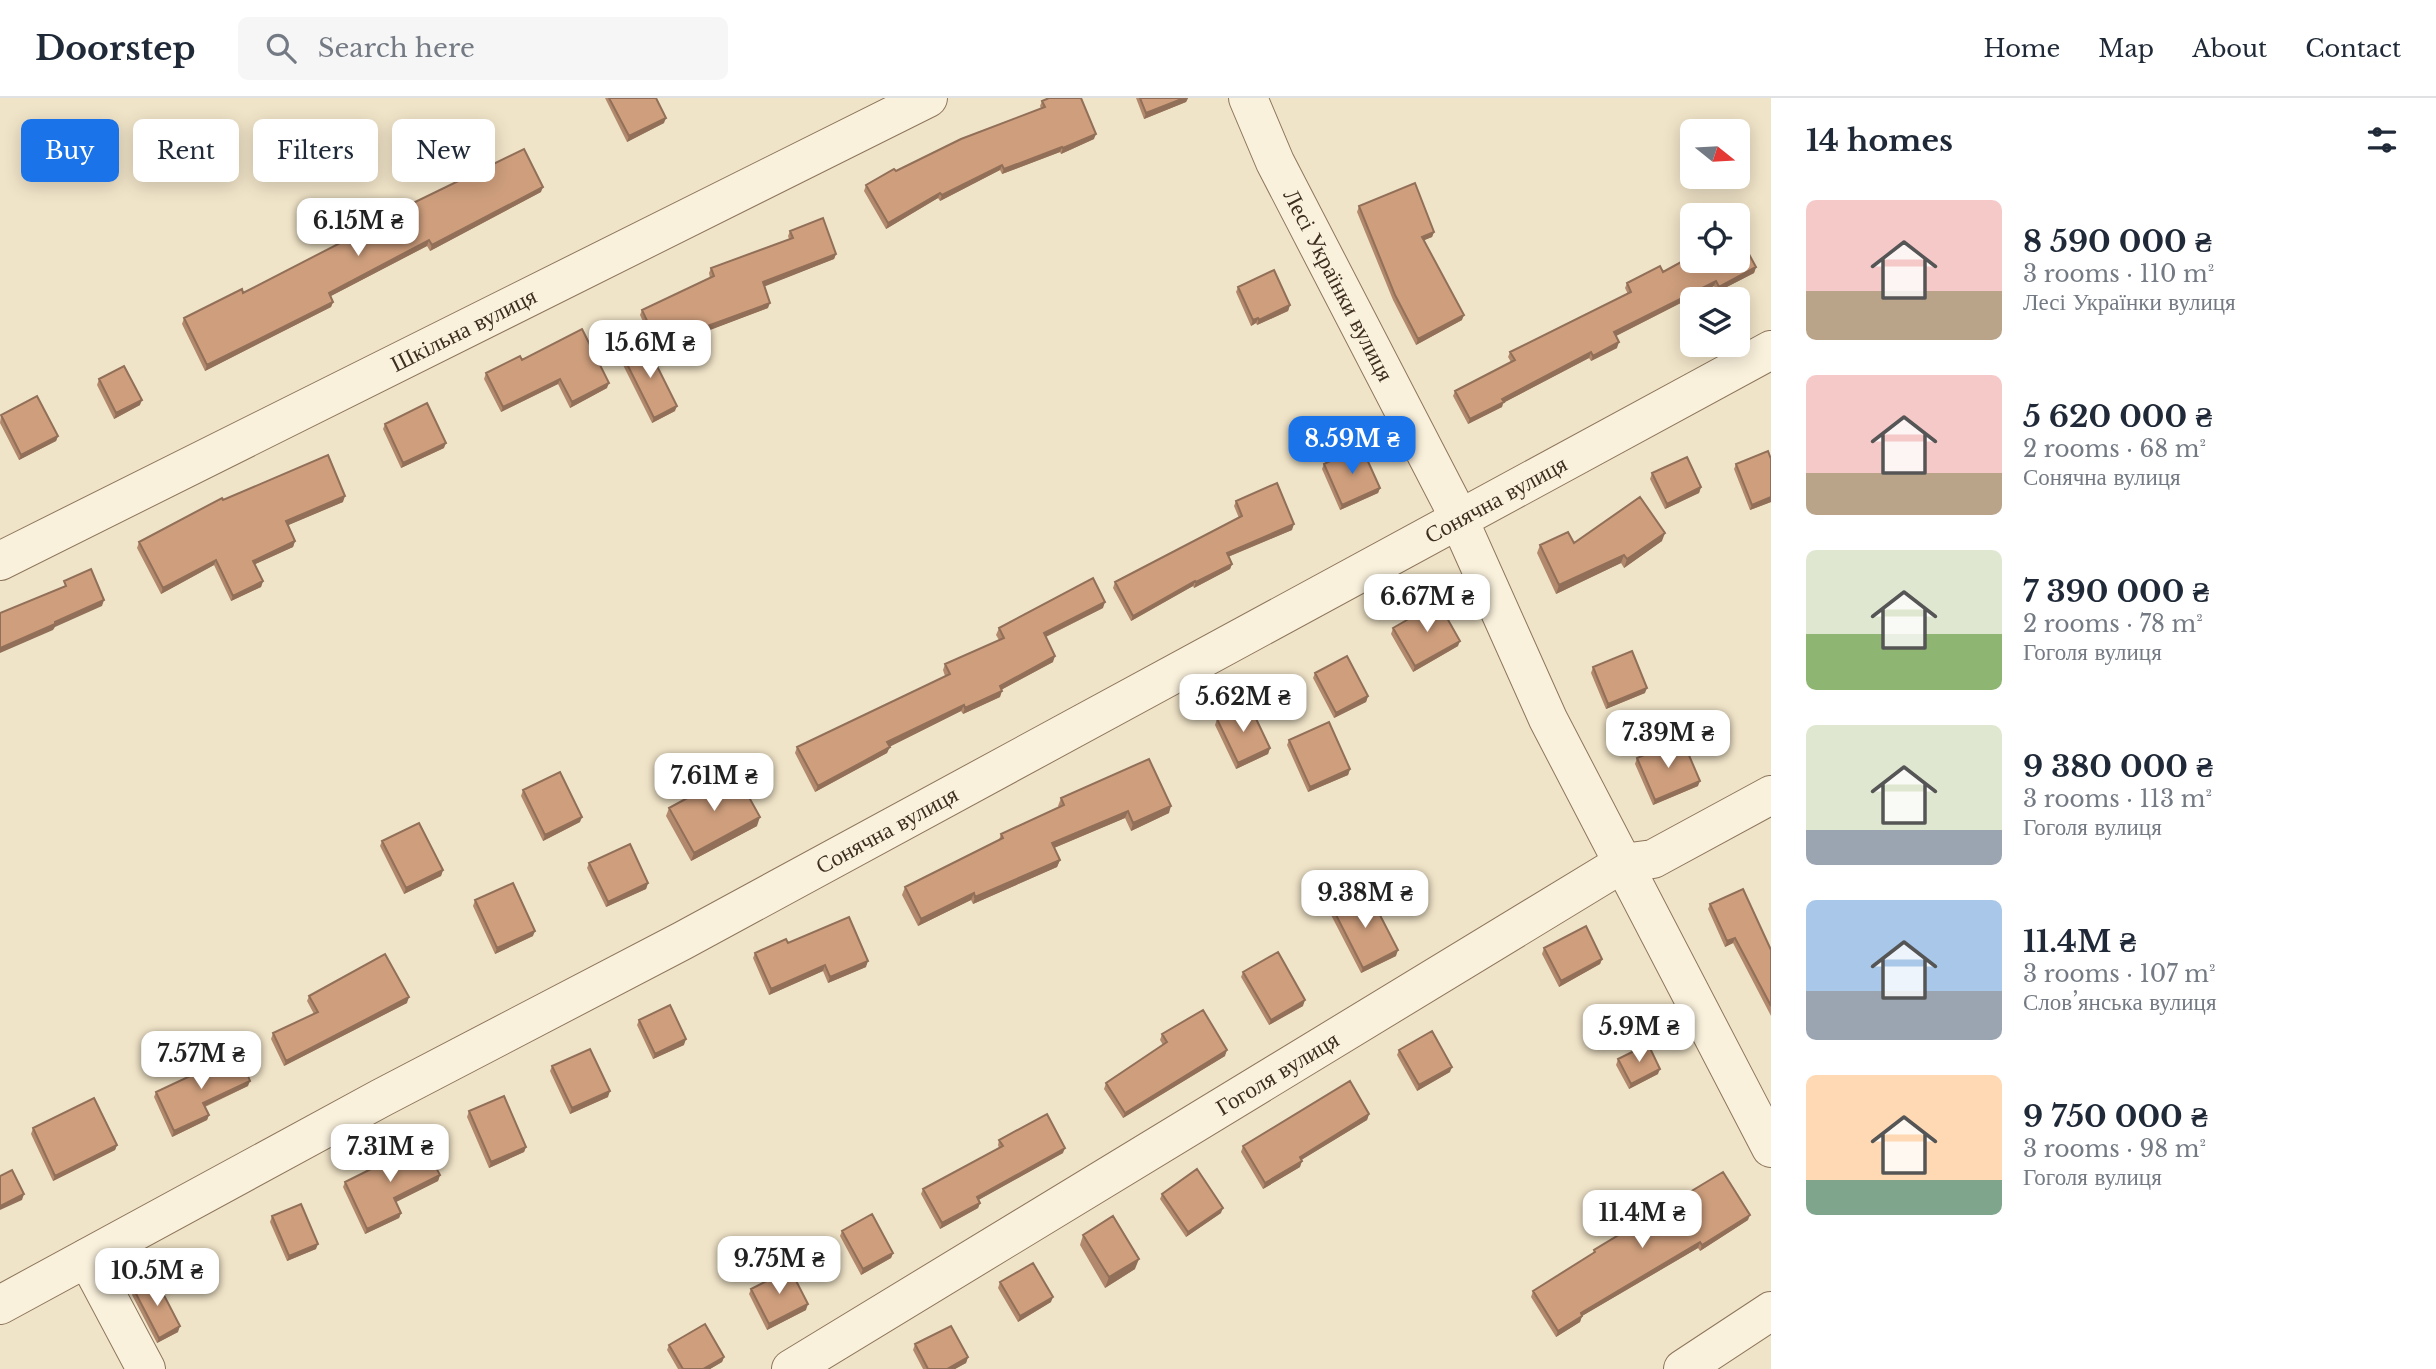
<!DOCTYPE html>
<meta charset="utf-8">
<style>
body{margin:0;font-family:"Libre Baskerville",serif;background:#f6f6f7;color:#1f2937;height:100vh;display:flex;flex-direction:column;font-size:26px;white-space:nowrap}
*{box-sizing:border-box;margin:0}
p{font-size:23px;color:#747a83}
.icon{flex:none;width:38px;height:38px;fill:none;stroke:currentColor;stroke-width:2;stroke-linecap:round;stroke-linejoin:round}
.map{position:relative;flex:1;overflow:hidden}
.drawer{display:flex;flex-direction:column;background:#fff;width:665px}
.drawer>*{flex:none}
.guide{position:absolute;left:21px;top:21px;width:665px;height:63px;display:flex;gap:14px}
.needle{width:46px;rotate:108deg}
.fabs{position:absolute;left:1680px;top:21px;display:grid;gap:14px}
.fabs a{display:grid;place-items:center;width:70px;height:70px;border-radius:10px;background:#fff;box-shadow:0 4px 18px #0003;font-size:35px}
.price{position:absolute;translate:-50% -60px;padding:0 16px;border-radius:14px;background:#fff;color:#222;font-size:23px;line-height:46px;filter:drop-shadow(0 2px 4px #0008)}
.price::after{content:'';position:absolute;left:50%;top:42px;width:21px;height:16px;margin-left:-10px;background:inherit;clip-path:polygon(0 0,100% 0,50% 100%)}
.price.current{background:#1a73e8;color:#fff}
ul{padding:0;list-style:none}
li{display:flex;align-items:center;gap:21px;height:175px;padding:0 35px}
li span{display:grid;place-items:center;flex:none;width:196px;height:140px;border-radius:10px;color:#555}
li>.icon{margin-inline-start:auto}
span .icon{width:84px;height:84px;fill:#fffc;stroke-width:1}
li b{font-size:30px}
h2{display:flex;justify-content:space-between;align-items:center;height:84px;padding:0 35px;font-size:30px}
.chip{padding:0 24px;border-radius:10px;background:#fff;box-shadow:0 4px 18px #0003;font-size:24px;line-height:63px}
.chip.current{background:#1a73e8;color:#fff}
header{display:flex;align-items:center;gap:42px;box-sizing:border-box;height:98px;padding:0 35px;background:#fff;border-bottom:2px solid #e0e1e3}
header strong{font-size:33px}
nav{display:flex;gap:38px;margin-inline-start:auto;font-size:24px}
.search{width:490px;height:63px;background:#f6f6f7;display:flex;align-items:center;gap:18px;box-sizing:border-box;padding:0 24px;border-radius:10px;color:#747a83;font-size:26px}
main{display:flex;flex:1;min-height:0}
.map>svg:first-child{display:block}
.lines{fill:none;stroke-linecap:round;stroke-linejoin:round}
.minor-casing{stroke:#8d765c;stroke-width:40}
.minor{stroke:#faf1dc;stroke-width:38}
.wall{fill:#b2896c}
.shaded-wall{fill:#916f58}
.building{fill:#cf9f7d;stroke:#916f58;stroke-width:2}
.labels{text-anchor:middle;stroke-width:7;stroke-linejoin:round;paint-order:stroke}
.street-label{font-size:23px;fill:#3d2e20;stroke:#f7eed8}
</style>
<header>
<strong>Doorstep</strong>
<div class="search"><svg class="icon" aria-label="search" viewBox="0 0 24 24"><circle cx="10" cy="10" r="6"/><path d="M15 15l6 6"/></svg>Search here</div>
<nav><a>Home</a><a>Map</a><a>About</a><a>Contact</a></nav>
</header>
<main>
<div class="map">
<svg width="1771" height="1271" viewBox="0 0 1771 1271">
<rect width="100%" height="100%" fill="#f0e4c8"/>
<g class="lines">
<!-- minor casing -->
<g class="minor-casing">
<g id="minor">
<path id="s1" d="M1248,0L1275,64L1451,404L1548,621L1771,1050"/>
<path id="s2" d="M0,463L928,0"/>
<path d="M87,1160L146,1271"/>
<path id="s3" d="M0,1207L381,1000L682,843L1771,252"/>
<path id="s4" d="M791,1271L1623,765L1653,761L1771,697"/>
<path d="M1683,1271L1771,1213"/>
</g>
</g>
<!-- minor -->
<use href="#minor" class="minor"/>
</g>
<!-- wall -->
<path class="wall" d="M605,0H656L664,25L627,44Z
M1136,0H1188L1186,4L1144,21Z
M1042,3L1094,41L1061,56L1060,54L1002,76L1000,72L940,103L938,100L886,131L864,93L866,87L1041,10L1040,8Z
M541,94L430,153L427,148L331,198L333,204L331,209L205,273L182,226L184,220L243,195L410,110L411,106Z
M1359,108L1434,134L1432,139L1424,142L1462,222L1416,247L1393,202L1357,114Z
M790,133L836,156L834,161L764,188L768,210L701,235L700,242L660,260L640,217L642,212L710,180L709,175L711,170L789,141L788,138Z
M1756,169L1754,175L1717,194L1714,188L1616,238L1617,250L1591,263L1589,260L1503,305L1502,309L1468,326L1453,298L1455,293L1511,264L1508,259L1510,254L1628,196L1625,190L1627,185L1663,174Z
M1238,189L1290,207L1288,213L1257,227L1256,225L1251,228L1236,194Z
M622,256L675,313L652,325L620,261Z
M522,262L607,290L570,310L558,286L501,314L484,281L486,275Z
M99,281L140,307L114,321L97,287Z
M1,317L58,338L56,343L19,362L0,325Z
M385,326L444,350L401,370L383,331Z
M1771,361V404L1750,412L1734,371L1736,366Z
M1324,366L1380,390L1378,395L1340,412L1322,371Z
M1652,375L1701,389L1699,395L1665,411L1650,381Z
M223,402L343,404L288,427L295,443L293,449L255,466L263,483L261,489L231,503L214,467L161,496L137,450L139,444Z
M1236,403L1292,432L1228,459L1232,466L1230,471L1194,490L1193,488L1131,523L1113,490L1115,484L1239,420L1234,408Z
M1662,443L1624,470L1621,465L1556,496L1537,455L1540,447Z
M1103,510L1046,539L1053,564L1001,592L1000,599L963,616L961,613L889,649L887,655L815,694L795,655L797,649L945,578L943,572L945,566L999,542L996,537L999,530Z
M1393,530L1458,548L1413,574L1391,536Z
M1593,569L1645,595L1606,611L1591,575Z
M1315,575L1368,598L1366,604L1334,620L1313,580Z
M1217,621L1270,650L1268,656L1236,671L1215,627Z
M1289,642L1350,671L1348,677L1308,694L1287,647Z
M1637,660L1698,688L1653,707L1635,666Z
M523,692L580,724L543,743L521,698Z
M1061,700L1169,715L1131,733L1125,720L1054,750L1060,762L1057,769L973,806L971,802L918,828L902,797L905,789L999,742L1001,736L1059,709L1058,708Z
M669,710L757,728L691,763L666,718Z
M382,743L443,772L441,778L404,796L380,748Z
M589,765L648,785L646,791L606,809L587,770Z
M475,802L533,838L495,856L473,808Z
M1710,806L1771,852V918L1733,845L1725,849L1708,811Z
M1333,811L1396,858L1361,875L1331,817Z
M788,845L866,869L828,885L823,873L769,897L753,860L755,855Z
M1544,850L1602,861L1600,866L1559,889L1542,856Z
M1243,874L1303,908L1269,927L1241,879Z
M309,898L407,905L284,968L271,941L273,935L314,916L307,903Z
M639,922L684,947L653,961L637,927Z
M1162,936L1225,958L1123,1020L1104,991L1106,985L1163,947L1160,942Z
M1399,952L1450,974L1417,993L1397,957Z
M1618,961L1658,976L1629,991L1616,967Z
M552,968L608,999L570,1016L550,973Z
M248,988L205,1009L209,1017L207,1022L172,1039L154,999L156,994Z
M469,1013L526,1049L524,1054L489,1070L467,1019Z
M1369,1016L1367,1022L1301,1062L1300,1069L1263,1091L1241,1054L1243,1048Z
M33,1030L117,1047L115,1052L53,1083L31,1036Z
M999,1042L1063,1055L978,1102L980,1105L978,1110L940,1131L921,1096L923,1091L999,1050L998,1047Z
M440,1077L438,1083L396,1104L401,1115L399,1120L365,1136L343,1089L345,1084Z
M1162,1096L1221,1115L1186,1139L1160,1101Z
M272,1118L316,1151L287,1163L270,1124Z
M1748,1122L1700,1153L1698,1150L1582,1218L1580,1224L1556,1239L1531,1199L1533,1193L1593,1156L1594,1152Z
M842,1133L893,1155L891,1160L861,1177L840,1138Z
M1083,1137L1135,1171L1105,1190L1080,1147Z
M1000,1184L1051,1204L1018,1224L998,1190Z
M751,1191L806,1212L767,1232L749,1196Z
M134,1192L178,1234L157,1245L132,1197Z
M915,1246L968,1259L966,1265L955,1271H923L913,1252Z
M669,1247L724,1259L722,1264L710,1271H678L667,1252Z"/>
<!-- shaded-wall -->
<path class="shaded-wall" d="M1184,0H1188L1186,4L1144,21L1146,15Z
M666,20L664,25L627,44L629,38Z
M1096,36L1094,41L1061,56L1063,50Z
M1062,49L1060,54L1002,76L1004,71Z
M1002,67L1000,72L940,103L942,97Z
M543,89L541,94L430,153L432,147Z
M940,95L938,100L886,131L888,125Z
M1434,134L1432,139L1420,144L1422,139Z
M429,142L427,148L327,200L329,195Z
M836,156L834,161L761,190L763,184Z
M1756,169L1754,175L1717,194L1719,189Z
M1716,183L1714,188L1612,240L1614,234Z
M333,204L331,209L205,273L207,267Z
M770,205L768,210L697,237L699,231Z
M1290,207L1288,213L1257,227L1259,222Z
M1464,217L1462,222L1416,247L1418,241Z
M1258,220L1256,225L1251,228L1253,222Z
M702,236L700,242L660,260L662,255Z
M1619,244L1617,250L1591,263L1593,258Z
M1591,254L1589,260L1503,305L1502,309L1468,326L1470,321L1502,301Z
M560,281L558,286L501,314L503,309Z
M609,285L607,290L570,310L572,304Z
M142,302L140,307L114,321L116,315Z
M677,308L675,313L652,325L654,320Z
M58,338L56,343L19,362L21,357Z
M446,345L444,350L401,370L403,365Z
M1701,389L1699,395L1665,411L1667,406Z
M1380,390L1378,395L1340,412L1342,407Z
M345,398L343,404L284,429L286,423Z
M1771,399V404L1750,412L1752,407Z
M1294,426L1292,432L1225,460L1227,455Z
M1665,435L1662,443L1624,470L1627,461Z
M295,443L293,449L251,468L253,463Z
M1624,457L1621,465L1556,496L1559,487Z
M216,462L214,467L161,496L163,490Z
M1232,466L1230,471L1194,490L1196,484Z
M263,483L261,489L231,503L233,498Z
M1195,483L1193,488L1131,523L1133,518Z
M104,502L102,508L55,529L53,532L0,555V550Z
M1105,504L1103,510L1041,541L1044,535Z
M1460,543L1458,548L1413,574L1415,568Z
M1055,558L1053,564L997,594L1000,588Z
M1647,590L1645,595L1606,611L1608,606Z
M1002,593L1000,599L963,616L965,610Z
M1368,598L1366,604L1334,620L1336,615Z
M964,607L961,613L885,651L887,644Z
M890,649L887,655L815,694L818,688Z
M1270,650L1268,656L1236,671L1238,665Z
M1350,671L1348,677L1308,694L1310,689Z
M1700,683L1698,688L1653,707L1655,702Z
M1171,708L1169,715L1131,733L1133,725Z
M1128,713L1125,720L1049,752L1052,745Z
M582,719L580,724L543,743L545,737Z
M760,719L757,728L691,763L694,755Z
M1060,762L1057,769L973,806L975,799Z
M443,772L441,778L404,796L406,790Z
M648,785L646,791L606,809L608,804Z
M974,795L971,802L918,828L921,821Z
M535,833L533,838L495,856L497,850Z
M1735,840L1733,845L1725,849L1727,843Z
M1398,852L1396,858L1361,875L1363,870Z
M1602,861L1600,866L1559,889L1561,883Z
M868,863L866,869L828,885L830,879Z
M825,867L823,873L769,897L771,891Z
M409,899L407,905L284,968L286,963Z
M1305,902L1303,908L1269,927L1271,922Z
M686,941L684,947L653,961L655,956Z
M1227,952L1225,958L1123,1020L1125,1015Z
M1452,969L1450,974L1417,993L1419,987Z
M1660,971L1658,976L1629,991L1631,986Z
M250,983L248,988L201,1010L203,1005Z
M610,993L608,999L570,1016L572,1010Z
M1369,1016L1367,1022L1298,1064L1300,1059Z
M209,1017L207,1022L172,1039L174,1033Z
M117,1047L115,1052L53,1083L55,1078Z
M526,1049L524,1054L489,1070L491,1064Z
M1065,1050L1063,1055L975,1104L977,1099Z
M1302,1063L1300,1069L1263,1091L1265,1085Z
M440,1077L438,1083L392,1106L394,1100Z
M24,1096L22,1102L0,1112V1108Z
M980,1105L978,1110L940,1131L942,1125Z
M1223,1110L1221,1115L1186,1139L1188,1134Z
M401,1115L399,1120L365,1136L367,1131Z
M1750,1117L1748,1122L1700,1153L1702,1147Z
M1700,1144L1698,1150L1582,1218L1580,1224L1556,1239L1558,1233L1581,1215Z
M318,1146L316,1151L287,1163L289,1158Z
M893,1155L891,1160L861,1177L863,1171Z
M1139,1161L1135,1171L1105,1190L1109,1179Z
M1053,1199L1051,1204L1018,1224L1020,1218Z
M808,1206L806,1212L767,1232L769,1226Z
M180,1228L178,1234L157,1245L159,1240Z
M724,1259L722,1264L710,1271H703Z
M968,1259L966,1265L955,1271H947Z"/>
<!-- building -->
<path class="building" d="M609,0H656L666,20L629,38Z
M1049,0H1081L1096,36L1063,50L1062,49L1004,71L1002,67L942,97L940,95L888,125L866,87L894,71L896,73L961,41L1045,9L1042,3Z
M1140,0H1184L1146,15Z
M524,51L543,89L432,147L429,142L329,195L333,204L207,267L184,220L242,191L243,195L412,108L411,106Z
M1415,85L1434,134L1422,139L1464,217L1418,241L1395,197L1359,108Z
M823,120L836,156L763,184L770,205L699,231L702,236L662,255L642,212L714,178L711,170L793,140L790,133Z
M1738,136L1756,169L1719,189L1716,183L1614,234L1619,244L1593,258L1591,254L1502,301L1504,304L1470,321L1455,293L1515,262L1510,254L1631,194L1627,185L1660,168L1663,174L1692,158V163H1738Z
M1274,172L1290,207L1259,222L1258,220L1253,222L1238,189Z
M582,231L609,285L572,304L560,281L503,309L486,275L520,258L522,262Z
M645,244L677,308L654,320L622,256Z
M124,268L142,302L116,315L99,281Z
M37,298L58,338L21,357L1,317Z
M427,305L446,345L403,365L385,326Z
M1361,348L1380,390L1342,407L1324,366Z
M1768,353L1771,361V399L1752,407L1736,366Z
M328,357L345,398L286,423L295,443L253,463L263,483L233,498L216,462L163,490L139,444L222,400L223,402Z
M1687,359L1701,389L1667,406L1652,375Z
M1277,385L1294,426L1227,455L1232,466L1196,484L1195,483L1133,518L1115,484L1242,418L1236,403Z
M1640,399L1665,435L1627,461L1624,457L1559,487L1540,447L1568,434L1574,445Z
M91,471L104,502L55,524V526L0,550V515L66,488L64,483Z
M1093,480L1105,504L1044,535L1055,558L1000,588L1002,593L965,610L964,607L887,644L890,649L818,688L797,649L950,576L945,566L1004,540L999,530Z
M1438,504L1460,543L1415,568L1393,530Z
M1632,553L1647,590L1608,606L1593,569Z
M1347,558L1368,598L1336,615L1315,575Z
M1249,606L1270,650L1238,665L1217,621Z
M1329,624L1350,671L1310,689L1289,642Z
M1682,641L1700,683L1655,702L1637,660Z
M1149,661L1171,708L1133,725L1128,713L1052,745L1060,762L975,799L974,795L921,821L905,789L1003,740L1001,736L1064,707L1061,700Z
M560,674L582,719L545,737L523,692Z
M735,674L760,719L694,755L669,710Z
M419,725L443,772L406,790L382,743Z
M630,746L648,785L608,804L589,765Z
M513,785L535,833L497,850L475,802Z
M1743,791L1771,852V908L1735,840L1727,843L1710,806Z
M1368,794L1398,852L1363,870L1333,811Z
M849,819L868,863L830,879L825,867L771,891L755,855L786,841L788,845Z
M1586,828L1602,861L1561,883L1544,850Z
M1278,854L1305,902L1271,922L1243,874Z
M385,856L409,899L286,963L273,935L318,914L309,898Z
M670,907L686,941L655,956L639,922Z
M1203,912L1227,952L1125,1015L1106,985L1167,944L1162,936Z
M1432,933L1452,969L1419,987L1399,952Z
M1648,946L1660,971L1631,986L1618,961Z
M590,951L610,993L572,1010L552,968Z
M239,955L250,983L203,1005L209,1017L174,1033L156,994Z
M1350,983L1369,1016L1300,1059L1302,1063L1265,1085L1243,1048Z
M504,998L526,1049L491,1064L469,1013Z
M94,1000L117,1047L55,1078L33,1030Z
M1047,1016L1065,1050L977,1099L980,1105L942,1125L923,1091L1003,1048L999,1042Z
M423,1045L440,1077L394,1100L401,1115L367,1131L345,1084Z
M1197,1071L1223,1110L1188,1134L1162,1096Z
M12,1072L24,1096L0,1108V1078Z
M1723,1074L1750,1117L1702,1147L1700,1144L1581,1215L1582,1218L1558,1233L1533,1193L1595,1154L1594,1152Z
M301,1106L318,1146L289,1158L272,1118Z
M872,1116L893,1155L863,1171L842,1133Z
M1113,1118L1139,1161L1109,1179L1083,1137Z
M1033,1165L1053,1199L1020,1218L1000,1184Z
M790,1171L808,1206L769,1226L751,1191Z
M155,1180L180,1228L159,1240L134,1192Z
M705,1226L724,1259L703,1271H683L669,1247Z
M951,1228L968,1259L947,1271H928L915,1246Z"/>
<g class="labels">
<!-- street labels -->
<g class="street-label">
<text dy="8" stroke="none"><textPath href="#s1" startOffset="208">Лесі Українки вулиця</textPath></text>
<text dy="8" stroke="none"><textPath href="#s2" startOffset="518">Шкільна вулиця</textPath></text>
<text dy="8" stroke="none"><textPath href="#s3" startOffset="1699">Сонячна вулиця</textPath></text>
<text dy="8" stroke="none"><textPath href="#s3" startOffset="1006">Сонячна вулиця</textPath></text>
<text dy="8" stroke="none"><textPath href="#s4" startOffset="569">Гоголя вулиця</textPath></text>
</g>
</g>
</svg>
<div class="fabs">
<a><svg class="needle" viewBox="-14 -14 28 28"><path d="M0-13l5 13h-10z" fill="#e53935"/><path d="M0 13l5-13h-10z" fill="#747a83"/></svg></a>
<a><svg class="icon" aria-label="locate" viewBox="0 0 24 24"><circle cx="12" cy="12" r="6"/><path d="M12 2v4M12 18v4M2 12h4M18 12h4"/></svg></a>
<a><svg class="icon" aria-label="layers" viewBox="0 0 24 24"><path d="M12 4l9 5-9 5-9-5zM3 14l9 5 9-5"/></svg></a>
</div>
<b class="price" style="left:358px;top:160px">6.15M ₴</b>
<b class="price" style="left:650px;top:282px">15.6M ₴</b>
<b class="price current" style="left:1352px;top:378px">8.59M ₴</b>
<b class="price" style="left:1427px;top:536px">6.67M ₴</b>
<b class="price" style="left:1243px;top:636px">5.62M ₴</b>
<b class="price" style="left:1668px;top:672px">7.39M ₴</b>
<b class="price" style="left:714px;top:715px">7.61M ₴</b>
<b class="price" style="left:1365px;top:832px">9.38M ₴</b>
<b class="price" style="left:1639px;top:966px">5.9M ₴</b>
<b class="price" style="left:201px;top:993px">7.57M ₴</b>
<b class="price" style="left:390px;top:1086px">7.31M ₴</b>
<b class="price" style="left:1642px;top:1152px">11.4M ₴</b>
<b class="price" style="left:779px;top:1198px">9.75M ₴</b>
<b class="price" style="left:157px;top:1210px">10.5M ₴</b>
<div class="guide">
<a class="chip current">Buy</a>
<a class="chip">Rent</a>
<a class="chip">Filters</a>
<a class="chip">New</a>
</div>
</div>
<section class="drawer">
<h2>14 homes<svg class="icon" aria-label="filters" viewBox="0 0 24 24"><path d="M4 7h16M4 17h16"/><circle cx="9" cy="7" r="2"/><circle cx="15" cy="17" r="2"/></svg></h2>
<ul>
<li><span style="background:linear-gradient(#f6c9c9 65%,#b9a48a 0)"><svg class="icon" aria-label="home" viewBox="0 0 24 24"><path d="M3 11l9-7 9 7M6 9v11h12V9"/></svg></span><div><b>8 590 000 ₴</b><p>3 rooms · 110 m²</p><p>Лесі Українки вулиця</p></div></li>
<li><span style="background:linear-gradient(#f6c9c9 70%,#b9a48a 0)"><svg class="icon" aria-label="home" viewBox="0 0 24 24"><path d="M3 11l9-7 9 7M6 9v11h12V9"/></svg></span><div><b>5 620 000 ₴</b><p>2 rooms · 68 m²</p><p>Сонячна вулиця</p></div></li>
<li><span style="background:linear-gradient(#dfe7d0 60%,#8fb573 0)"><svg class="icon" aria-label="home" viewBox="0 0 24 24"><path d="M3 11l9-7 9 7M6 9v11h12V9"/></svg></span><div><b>7 390 000 ₴</b><p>2 rooms · 78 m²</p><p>Гоголя вулиця</p></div></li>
<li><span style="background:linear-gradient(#dfe7d0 75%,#9aa5b1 0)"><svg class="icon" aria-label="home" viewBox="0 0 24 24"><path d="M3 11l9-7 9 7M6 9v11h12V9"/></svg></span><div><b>9 380 000 ₴</b><p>3 rooms · 113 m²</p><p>Гоголя вулиця</p></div></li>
<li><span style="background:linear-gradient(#a9c7e8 65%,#9aa5b1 0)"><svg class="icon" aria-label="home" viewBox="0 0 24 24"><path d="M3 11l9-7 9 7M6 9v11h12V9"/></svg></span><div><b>11.4M ₴</b><p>3 rooms · 107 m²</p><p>Слов’янська вулиця</p></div></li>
<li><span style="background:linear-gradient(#ffd9b3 75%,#7fa58c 0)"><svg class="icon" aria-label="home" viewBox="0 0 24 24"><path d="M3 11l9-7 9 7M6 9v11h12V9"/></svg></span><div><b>9 750 000 ₴</b><p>3 rooms · 98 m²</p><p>Гоголя вулиця</p></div></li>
</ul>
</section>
</main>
